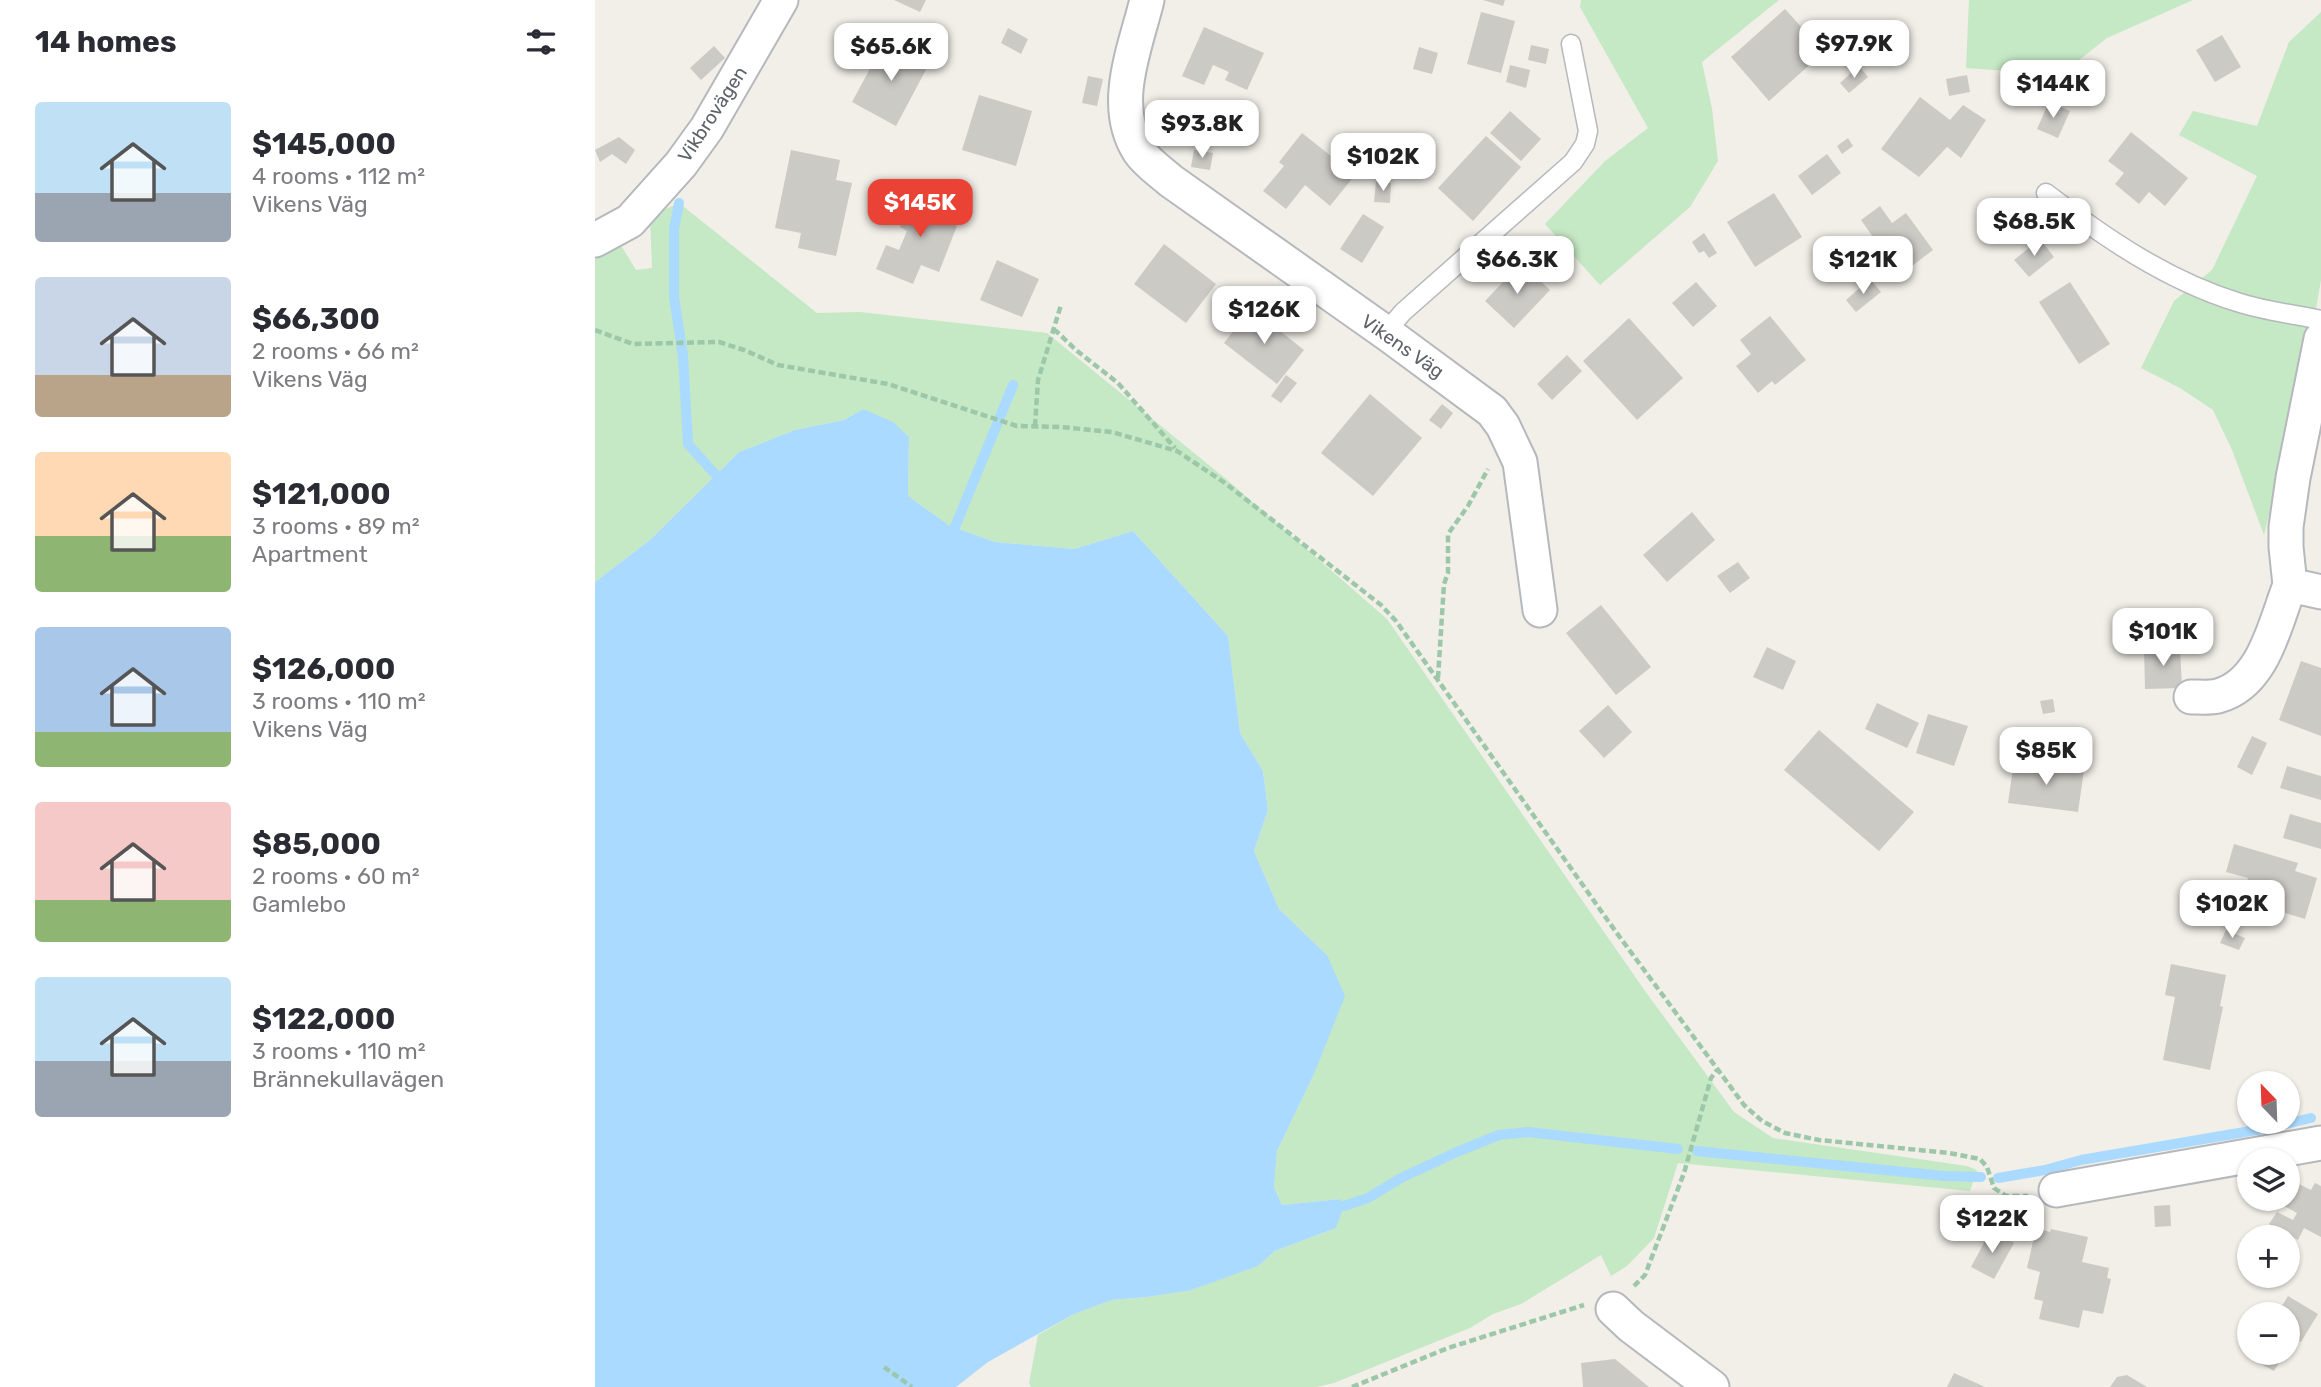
<!DOCTYPE html>
<meta charset="utf-8">
<style>
body{margin:0;font-family:Rubik,sans-serif;background:#f2f2f3;color:#2b2b33;height:100vh;display:flex;flex-direction:column;font-size:26px;white-space:nowrap}
*{box-sizing:border-box;margin:0}
p{font-size:23px;color:#7c7c81}
.icon{flex:none;width:38px;height:38px;fill:none;stroke:currentColor;stroke-width:2;stroke-linecap:round;stroke-linejoin:round}
.map{position:relative;flex:1;overflow:hidden}
.details{display:flex;flex-direction:column;background:#fff;width:595px}
.details>*{flex:none}
.needle{width:46px;rotate:337deg}
.fabs{position:absolute;left:1642px;top:1071px;display:grid;gap:14px}
.fabs a{display:grid;place-items:center;width:63px;height:63px;border-radius:50%;background:#fff;box-shadow:0 2px 5px #0004;font-size:35px}
.price{position:absolute;translate:-50% -60px;padding:0 16px;border-radius:14px;background:#fff;color:#222;font-size:23px;line-height:46px;filter:drop-shadow(0 2px 4px #0008)}
.price::after{content:'';position:absolute;left:50%;top:42px;width:21px;height:16px;margin-left:-10px;background:inherit;clip-path:polygon(0 0,100% 0,50% 100%)}
.price.current{background:#ea4335;color:#fff}
ul{padding:0;list-style:none}
li{display:flex;align-items:center;gap:21px;height:175px;padding:0 35px}
li span{display:grid;place-items:center;flex:none;width:196px;height:140px;border-radius:7px;color:#555}
li>.icon{margin-inline-start:auto}
span .icon{width:84px;height:84px;fill:#fffc;stroke-width:1}
li b{font-size:30px}
h2{display:flex;justify-content:space-between;align-items:center;height:84px;padding:0 35px;font-size:30px}
main{display:flex;flex:1;min-height:0}
.map>svg:first-child{display:block}
.green{fill:#c5e8c5}
.water{fill:#aadaff}
.lines{fill:none;stroke-linecap:round;stroke-linejoin:round}
.stream{stroke:#aadaff;stroke-width:10}
.building{fill:#cccac5}
.service-casing{stroke:#b5b8bc;stroke-width:21}
.minor-casing{stroke:#b5b8bc;stroke-width:37}
.path{stroke:#9cc7a9;stroke-width:4.5;stroke-dasharray:7 3.5;stroke-linecap:butt}
.service{stroke:#fff;stroke-width:18}
.minor{stroke:#fff;stroke-width:33}
.labels{text-anchor:middle;stroke-width:7;stroke-linejoin:round;paint-order:stroke}
.street-label{font-size:19px;fill:#5f6368;stroke:#fff}
</style>
<main>
<section class="details">
<h2>14 homes<svg class="icon" aria-label="filters" viewBox="0 0 24 24"><path d="M4 7h16M4 17h16"/><circle cx="9" cy="7" r="2"/><circle cx="15" cy="17" r="2"/></svg></h2>
<ul>
<li><span style="background:linear-gradient(#bfe0f5 65%,#9aa5b1 0)"><svg class="icon" aria-label="home" viewBox="0 0 24 24"><path d="M3 11l9-7 9 7M6 9v11h12V9"/></svg></span><div><b>$145,000</b><p>4 rooms · 112 m²</p><p>Vikens Väg</p></div></li>
<li><span style="background:linear-gradient(#c9d6e8 70%,#b9a48a 0)"><svg class="icon" aria-label="home" viewBox="0 0 24 24"><path d="M3 11l9-7 9 7M6 9v11h12V9"/></svg></span><div><b>$66,300</b><p>2 rooms · 66 m²</p><p>Vikens Väg</p></div></li>
<li><span style="background:linear-gradient(#ffd9b3 60%,#8fb573 0)"><svg class="icon" aria-label="home" viewBox="0 0 24 24"><path d="M3 11l9-7 9 7M6 9v11h12V9"/></svg></span><div><b>$121,000</b><p>3 rooms · 89 m²</p><p>Apartment</p></div></li>
<li><span style="background:linear-gradient(#a9c7e8 75%,#8fb573 0)"><svg class="icon" aria-label="home" viewBox="0 0 24 24"><path d="M3 11l9-7 9 7M6 9v11h12V9"/></svg></span><div><b>$126,000</b><p>3 rooms · 110 m²</p><p>Vikens Väg</p></div></li>
<li><span style="background:linear-gradient(#f6c9c9 70%,#8fb573 0)"><svg class="icon" aria-label="home" viewBox="0 0 24 24"><path d="M3 11l9-7 9 7M6 9v11h12V9"/></svg></span><div><b>$85,000</b><p>2 rooms · 60 m²</p><p>Gamlebo</p></div></li>
<li><span style="background:linear-gradient(#bfe0f5 60%,#9aa5b1 0)"><svg class="icon" aria-label="home" viewBox="0 0 24 24"><path d="M3 11l9-7 9 7M6 9v11h12V9"/></svg></span><div><b>$122,000</b><p>3 rooms · 110 m²</p><p>Brännekullavägen</p></div></li>
</ul>
</section>
<div class="map">
<svg width="1726" height="1387" viewBox="0 0 1726 1387">
<rect width="100%" height="100%" fill="#f1efe8"/>
<!-- green -->
<path class="green" d="M986,0H1184L1107,62L1117,109L1123,161L1095,207L1005,285L950,224L1010,161L1053,128L985,7Z
M1374,0H1598L1512,38L1465,75L1371,68Z
M1726,12V280L1710,371L1669,535L1637,450L1618,410L1585,388L1546,368L1579,301L1617,270L1662,176L1584,135L1598,111L1662,126L1694,42Z
M84,203L222,313L265,312L452,333L631,479L792,619L1050,991L1139,1112L1178,1138L1372,1166L1382,1170L1375,1191L1083,1163L1059,1238L1032,1266L1016,1276L1006,1255L926,1304L898,1314L875,1328L739,1383L721,1387H436L434,1383L443,1335L479,1314L517,1300L552,1297L593,1290L663,1266L680,1251L741,1228L745,1199L687,1205L679,1187L682,1151L719,1074L732,955L684,909L659,851L673,810L668,771L645,733L633,636L538,531L479,549L400,542L355,526L313,496L314,437L268,409L249,420L200,430L144,452L56,539L0,582V252L22,239L41,270L57,268L55,216Z"/>
<!-- water -->
<path class="water" d="M268,409L298,422L314,437L313,496L355,526L400,542L479,549L538,531L633,636L645,733L668,771L673,810L659,851L684,909L732,955L750,996L719,1074L682,1151L679,1187L687,1205L745,1199L749,1206L741,1228L680,1251L663,1266L596,1290L552,1297L517,1300L479,1314L393,1362L361,1387H0V582L56,539L144,452L200,430L249,420Z"/>
<g class="lines">
<!-- stream -->
<path class="stream" d="M84,203L79,229V297L88,356L93,444L121,475
M360,527L418,385
M1102,1151L1349,1176L1386,1177
M1403,1178L1450,1170L1486,1160L1673,1128L1716,1118
M749,1206L773,1198L806,1178L864,1151L904,1135L933,1132L1083,1149"/>
</g>
<!-- building -->
<path class="building" d="M299,0H331L325,12Z
M888,0H910L908,6Z
M1190,9L1229,52L1174,101L1136,57Z
M886,12L920,21L906,73L872,64Z
M609,27L669,53L652,90L630,80L634,72L618,65L609,85L587,76Z
M413,28L433,39L426,54L406,43Z
M1627,35L1646,67L1620,82L1601,50Z
M290,41L334,64L301,126L257,102Z
M936,45L954,49L951,64L933,60Z
M119,46L130,58L106,80L95,68Z
M824,47L843,53L837,74L818,69Z
M915,65L935,70L931,88L911,82Z
M1264,66L1273,77L1254,93L1245,83Z
M1372,75L1375,92L1354,96L1351,79Z
M493,76L508,79L502,106L487,103Z
M384,95L437,111L421,166L367,150Z
M1325,97L1355,120L1368,105L1391,120L1366,158L1352,147L1324,177L1286,149Z
M1454,102L1475,111L1463,138L1442,129Z
M915,111L946,139L926,161L895,133Z
M1536,132L1593,178L1570,206L1554,192L1544,204L1520,184L1529,173L1513,161Z
M707,133L760,175L735,206L710,185L691,209L668,191L689,166L684,162Z
M891,136L926,167L878,221L843,188Z
M24,137L40,150L31,164L17,154L5,162L0,150Z
M1253,138L1258,146L1247,154L1242,146Z
M811,145L828,156L819,172L801,162Z
M196,150L245,160L241,180L257,183L241,256L203,248L206,233L180,228Z
M599,150L618,153L615,170L596,167Z
M1232,154L1246,173L1217,195L1203,176Z
M781,182L796,183L795,203L779,202Z
M320,189L357,204L350,221L362,226L344,272L326,265L318,284L281,269L291,245L304,250L312,231L305,227Z
M1179,193L1207,237L1160,267L1132,222Z
M1285,206L1297,223L1311,213L1338,250L1305,275L1266,220Z
M768,214L789,227L767,263L745,249Z
M1109,233L1122,253L1114,258L1109,251L1104,253L1097,242Z
M1445,239L1459,257L1434,277L1419,260Z
M569,244L621,284L591,323L539,284Z
M402,260L444,279L427,317L385,300Z
M926,263L955,290L919,328L890,301Z
M1275,279L1286,292L1261,312L1251,300Z
M1101,282L1122,306L1098,327L1077,303Z
M1475,282L1515,344L1484,364L1444,302Z
M656,308L709,350L682,384L629,343Z
M1175,316L1211,360L1180,385L1177,381L1163,393L1141,366L1156,354L1145,340Z
M1034,318L1088,378L1042,420L988,361Z
M972,355L987,371L957,400L942,384Z
M691,375L702,383L686,403L676,396Z
M775,394L827,438L778,496L726,453Z
M847,404L858,413L846,429L834,420Z
M1097,512L1120,540L1072,582L1048,555Z
M1143,562L1155,578L1135,593L1122,576Z
M1006,605L1056,667L1021,695L971,633Z
M1172,647L1201,661L1188,690L1158,677Z
M1585,647L1587,688L1550,689L1549,648Z
M1706,661L1726,668V736L1684,720Z
M1458,699L1460,712L1448,714L1445,701Z
M1282,703L1324,723L1312,748L1270,729Z
M1013,705L1037,732L1009,758L984,731Z
M1333,714L1373,726L1359,766L1321,753Z
M1224,730L1319,812L1284,851L1189,770Z
M1657,736L1672,743L1657,775L1642,767Z
M1419,761L1489,770L1483,812L1413,803Z
M1692,766L1726,776V800L1685,788Z
M1695,814L1726,823V849L1688,838Z
M1639,844L1703,863L1700,871L1722,878L1710,919L1647,900L1653,878L1631,872Z
M1631,930L1650,938L1644,950L1625,943Z
M1576,964L1631,975L1625,1006L1628,1007L1615,1070L1568,1060L1580,997L1570,995Z
M1702,1183L1716,1190L1720,1183L1726,1186V1237L1709,1228L1703,1240L1674,1224L1682,1212L1698,1220L1702,1213L1689,1206Z
M1575,1205L1576,1226L1560,1227L1559,1206Z
M1441,1228L1455,1232L1456,1229L1493,1237L1487,1262L1514,1268L1512,1278L1516,1279L1508,1314L1488,1310L1484,1328L1444,1319L1448,1301L1439,1299L1445,1272L1432,1268Z
M1396,1230L1419,1243L1399,1279L1376,1267Z
M1693,1296L1723,1314L1706,1342L1692,1334V1314H1682Z
M1670,1353L1689,1354L1679,1371L1664,1363Z
M1020,1359L1054,1387H988L986,1363Z
M1359,1373L1390,1387H1352Z
M1532,1375L1552,1387H1515L1522,1377Z"/>
<g class="lines">
<!-- service casing -->
<g class="service-casing">
<path id="service" d="M1451,193C1509,237 1571,280 1642,302C1669,311 1698,314 1726,320
M790,333L808,312L978,162L990,144L993,131L976,44"/>
</g>
<!-- minor casing -->
<g class="minor-casing">
<path id="minor" d="M552,0C540,49 515,105 544,151C552,163 566,172 576,181L794,335L897,411L908,426L925,462L945,610
M0,240L35,221L86,164L112,128L186,0
M1726,339L1698,478L1691,527V547L1695,585L1726,592
M1596,697C1604,697 1615,698 1623,696C1669,684 1680,623 1695,585
M1461,1190L1726,1143
M1018,1309L1036,1326L1117,1387"/>
</g>
<!-- path -->
<path class="path" d="M459,329L481,350L523,383L580,448
M0,330L38,344L124,342L149,350L183,365L293,384L422,426L466,427L517,432L582,451L630,483L786,605L801,621L1021,932L1149,1105L1167,1121L1190,1133L1224,1140L1354,1153L1385,1159L1392,1167L1399,1188L1411,1196H1433
M440,426L443,380L466,305
M843,678L849,584L853,573V534L873,506L893,469
M1039,1286L1050,1275L1089,1173L1116,1078L1122,1070
M289,1367L317,1387
M757,1387L853,1348L989,1305"/>
<!-- service -->
<use href="#service" class="service"/>
<!-- minor -->
<use href="#minor" class="minor"/>
</g>
<g class="labels">
<!-- street labels -->
<g class="street-label">
<text transform="translate(117 114) rotate(-57)" y="7">Vikbrovägen</text>
<text transform="translate(808 346) rotate(35)" y="7">Vikens Väg</text>
</g>
</g>
</svg>
<div class="fabs">
<a><svg class="needle" viewBox="-14 -14 28 28"><path d="M0-13l5 13h-10z" fill="#e53935"/><path d="M0 13l5-13h-10z" fill="#7c7c81"/></svg></a>
<a><svg class="icon" aria-label="layers" viewBox="0 0 24 24"><path d="M12 4l9 5-9 5-9-5zM3 14l9 5 9-5"/></svg></a>
<a>+</a>
<a>−</a>
</div>
<b class="price" style="left:1259px;top:80px">$97.9K</b>
<b class="price" style="left:296px;top:83px">$65.6K</b>
<b class="price" style="left:1458px;top:120px">$144K</b>
<b class="price" style="left:607px;top:160px">$93.8K</b>
<b class="price" style="left:788px;top:193px">$102K</b>
<b class="price current" style="left:325px;top:239px">$145K</b>
<b class="price" style="left:1439px;top:258px">$68.5K</b>
<b class="price" style="left:922px;top:296px">$66.3K</b>
<b class="price" style="left:1268px;top:296px">$121K</b>
<b class="price" style="left:669px;top:346px">$126K</b>
<b class="price" style="left:1568px;top:668px">$101K</b>
<b class="price" style="left:1451px;top:787px">$85K</b>
<b class="price" style="left:1637px;top:940px">$102K</b>
<b class="price" style="left:1397px;top:1255px">$122K</b>
</div>
</main>
